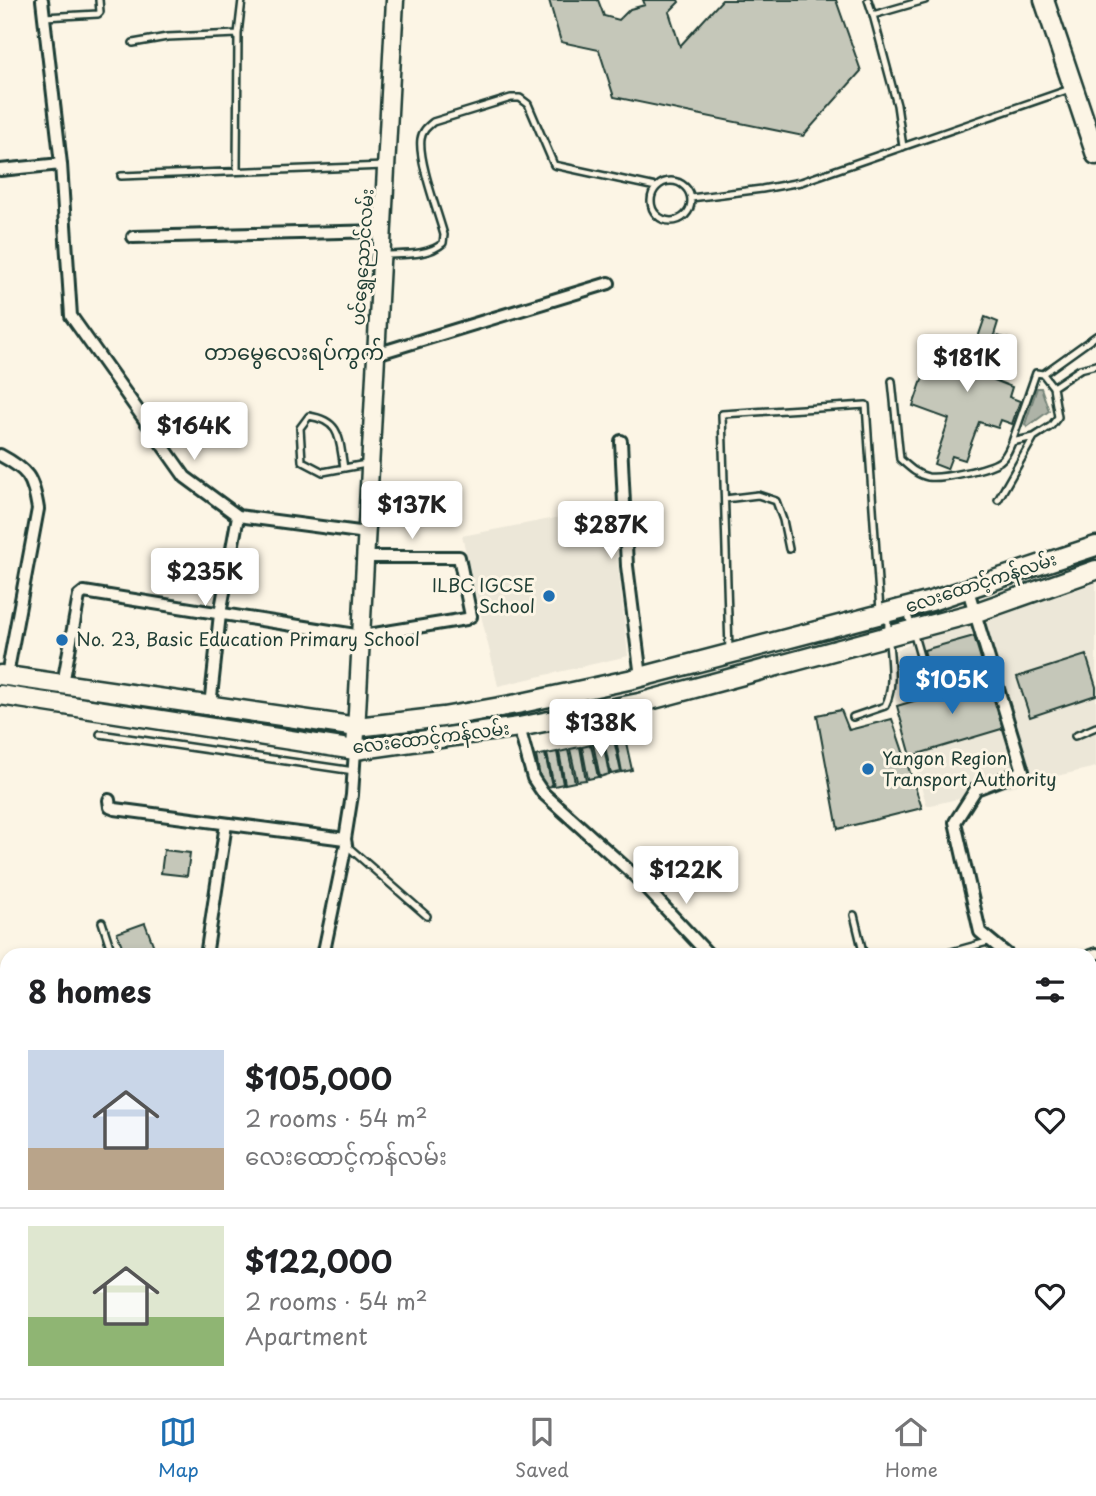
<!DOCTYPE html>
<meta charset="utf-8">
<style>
body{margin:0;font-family:"Playpen Sans","Noto Sans Myanmar",sans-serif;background:#f2f2f2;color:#202124;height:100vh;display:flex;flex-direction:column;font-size:26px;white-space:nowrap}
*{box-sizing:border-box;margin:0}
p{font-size:23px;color:#757577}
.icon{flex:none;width:38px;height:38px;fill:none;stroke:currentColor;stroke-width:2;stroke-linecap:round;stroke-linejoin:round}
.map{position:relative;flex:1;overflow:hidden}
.sheet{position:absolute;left:0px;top:948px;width:1097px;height:450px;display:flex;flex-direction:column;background:#fff;border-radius:21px 21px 0 0;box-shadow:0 4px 10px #0003}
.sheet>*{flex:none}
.price{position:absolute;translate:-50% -60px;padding:0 16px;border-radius:7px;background:#fff;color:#222;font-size:23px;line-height:46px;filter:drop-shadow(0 2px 4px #0008)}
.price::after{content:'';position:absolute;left:50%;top:42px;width:21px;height:16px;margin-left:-10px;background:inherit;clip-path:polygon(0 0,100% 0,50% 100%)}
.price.selected{background:#1f6fb2;color:#fff}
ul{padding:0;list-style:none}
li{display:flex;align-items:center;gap:21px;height:175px;padding:0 28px}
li+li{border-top:2px solid #e0e0e0}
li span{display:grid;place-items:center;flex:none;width:196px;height:140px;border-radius:0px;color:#555}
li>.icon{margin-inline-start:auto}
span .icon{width:84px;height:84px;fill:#fffc;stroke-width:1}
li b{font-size:30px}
h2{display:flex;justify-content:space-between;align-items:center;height:84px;padding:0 28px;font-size:30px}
.dock{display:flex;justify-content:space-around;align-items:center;height:98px;border-top:2px solid #e0e0e0;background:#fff;font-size:19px;color:#757577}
.dock a{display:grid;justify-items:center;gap:4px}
.dock .selected{color:#1f6fb2}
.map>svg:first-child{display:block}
.built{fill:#ece7d8}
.water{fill:#aeb3a7;stroke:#758479;stroke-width:2}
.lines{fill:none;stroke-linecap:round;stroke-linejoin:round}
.stream{stroke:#758479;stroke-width:4.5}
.building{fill:#c5c7b9;stroke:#1f3d34;stroke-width:2}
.lane-casing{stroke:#1f3d34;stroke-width:10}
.street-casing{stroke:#1f3d34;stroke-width:16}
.secondary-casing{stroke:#1f3d34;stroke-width:21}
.primary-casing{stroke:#1f3d34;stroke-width:23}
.lane{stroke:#fcf5e5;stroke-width:5}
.street{stroke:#fcf5e5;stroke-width:10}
.secondary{stroke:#fcf5e5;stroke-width:16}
.primary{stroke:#fcf5e5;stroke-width:18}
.rail{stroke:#1f3d34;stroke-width:4.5}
.poi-dot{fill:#1f6fb2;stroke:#fcf5e5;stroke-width:2.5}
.labels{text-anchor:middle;stroke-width:6;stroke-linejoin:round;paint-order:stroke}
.street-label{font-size:18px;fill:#1f3d34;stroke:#fcf5e5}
.poi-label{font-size:18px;fill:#1f3d34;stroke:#fcf5e5;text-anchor:start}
.quarter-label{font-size:21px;fill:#1f3d34;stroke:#fcf5e5}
</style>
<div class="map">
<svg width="1096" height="1398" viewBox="0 0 1096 1398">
<rect width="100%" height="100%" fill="#fcf5e5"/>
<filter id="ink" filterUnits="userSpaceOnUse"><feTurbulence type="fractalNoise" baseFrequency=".0143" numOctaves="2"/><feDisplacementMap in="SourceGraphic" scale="14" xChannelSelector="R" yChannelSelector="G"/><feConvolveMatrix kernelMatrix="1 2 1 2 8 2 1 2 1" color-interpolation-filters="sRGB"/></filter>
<g filter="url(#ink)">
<!-- built -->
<path class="built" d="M612,507L628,656L498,686L462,536Z
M1096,583V767L927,806L895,699L897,650L938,633L977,624Z"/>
<!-- water -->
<path class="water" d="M1037,388H1041L1049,411L1027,427L1025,424Z"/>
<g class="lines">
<!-- stream -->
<path class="stream" d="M0,1103H7
M516,1398L517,1391"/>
</g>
<!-- building -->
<path class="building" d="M549,0H598L604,16L619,20L630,9L645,5L643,0H678L679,2L669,12L680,46L722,0H836L861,71L803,136L614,97L599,50L561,42Z
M985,317L998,322L994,335L1008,339L994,380L1012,387L1009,397L1020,401L1012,424L1001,420L998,428L979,422L965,460L952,456L947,469L934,464L949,419L913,406L932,351L969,364Z
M974,636L982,662L931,676L924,650Z
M1086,655L1096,687V695L1030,717L1017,677Z
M994,677L1008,727L911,756L897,706Z
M841,710L849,730L892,719L922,808L838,829L817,715Z
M625,738L632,770L622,772L616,740Z
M614,740L621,772L611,774L604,742Z
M603,742L609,774L600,777L593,744Z
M591,745L598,777L588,779L582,747Z
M580,747L586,780L577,781L570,749Z
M568,750L575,782L565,784L559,752Z
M557,752L563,784L554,786L547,754Z
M545,754L552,786L542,788L536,756Z
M164,850L190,853L187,876L161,873Z
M145,923L157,955L126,956L117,933Z"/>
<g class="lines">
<!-- lane casing -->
<g class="lane-casing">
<path id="lane" d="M868,0L873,15L925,0
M873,15L897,105L903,147
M44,17L98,14L100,12L99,0
M133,43L167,37L238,34
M237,171L238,34L242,0
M121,176L385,166
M651 201a20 20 0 1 1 40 0a20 20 0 1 1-40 0Z
M691,198L762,189L801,182L1070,89
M385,255C403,254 429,256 443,243L444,235C438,213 418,160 421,139C422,131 427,127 433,122L511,98H520L528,104L554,165L656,187
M1043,374L1096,336
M892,381L900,459C909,467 917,475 928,477C941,479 989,469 1000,461C1006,457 1009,449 1012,442
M1053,387L1080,369L1096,365
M344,468C339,440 342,421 309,416L300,428L302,461L323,472L366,464
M725,499L758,495L776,501L783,520L789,549
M998,500L1034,437L1051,426L1058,417L1053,387L1043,374L1036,373L1012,442L1034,437
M907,611L922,663L931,681L949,682L992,670
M729,651L722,414L866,405L880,611
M853,717L885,706C898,681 886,644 888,615
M100,734L354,771
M1075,736L1096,727
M346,845L427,916
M854,915L864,956
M102,922L113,956
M937,956L991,941"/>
</g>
<!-- street casing -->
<g class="street-casing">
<path id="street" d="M42,0L61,164L71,316L185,477L238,516L367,533
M0,170L61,164
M133,237L383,231
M376,354L609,283
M621,441L627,566L641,677
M0,455C28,470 33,477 38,509L7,675
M968,590L1023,771L976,789L955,822L980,932L1009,956
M63,684L79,596L84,592L362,636L466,619L471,616L459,557H366
M210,706L220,614L238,516
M519,727L533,778L543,793L635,876L710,956
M109,800L110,807L115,809L345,839
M206,956L226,824
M323,956L346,845L345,839L352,795L355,750
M1090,956L1096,954
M0,980L7,979
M1090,1137L1096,1135
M0,1161L7,1172
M0,1290L7,1301
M61,1391L65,1398
M142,1391L146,1398
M350,1391L353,1398"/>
</g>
<!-- secondary casing -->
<g class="secondary-casing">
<path id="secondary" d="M355,750L395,0"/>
</g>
<!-- primary casing -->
<g class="primary-casing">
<path id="primary" d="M1044,0L1096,155
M0,675L357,727L443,717L517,704L633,679L931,601L1096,546
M0,695L355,750L519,727L639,703L974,613L1096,570"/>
</g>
<!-- lane -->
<use href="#lane" class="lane"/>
<!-- street -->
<use href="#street" class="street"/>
<!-- secondary -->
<use href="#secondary" class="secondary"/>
<!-- primary -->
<use href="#primary" class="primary"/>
<!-- rail -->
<path class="rail" d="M0,1356L7,1368
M29,1391L33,1398"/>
</g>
</g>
<!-- markers -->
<g class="poi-dot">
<circle cx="549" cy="596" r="7"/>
<circle cx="62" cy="640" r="7"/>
<circle cx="868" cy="769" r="7"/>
</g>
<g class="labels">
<!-- street labels -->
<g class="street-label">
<text transform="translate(363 257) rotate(-86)" y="6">ပင်ရွှေညောင်လမ်း</text>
<text transform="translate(981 583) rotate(-18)" y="6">လေးထောင့်ကန်လမ်း</text>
<text transform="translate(431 738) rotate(-7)" y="6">လေးထောင့်ကန်လမ်း</text>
</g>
<!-- poi labels -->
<g class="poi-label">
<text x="535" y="592" text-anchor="end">ILBC IGCSE<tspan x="535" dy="21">School</tspan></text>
<text x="76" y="646">No. 23, Basic Education Primary School</text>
<text x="882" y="765">Yangon Region<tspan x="882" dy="21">Transport Authority</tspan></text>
</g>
<!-- quarter labels -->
<g class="quarter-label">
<text x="294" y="360">တာမွေလေးရပ်ကွက်</text>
</g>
</g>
</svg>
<b class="price" style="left:967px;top:394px">$181K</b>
<b class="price" style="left:194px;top:462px">$164K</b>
<b class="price" style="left:412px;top:541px">$137K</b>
<b class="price" style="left:611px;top:561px">$287K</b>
<b class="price" style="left:205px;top:608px">$235K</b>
<b class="price selected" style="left:952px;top:716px">$105K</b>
<b class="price" style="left:601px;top:759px">$138K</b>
<b class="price" style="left:686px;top:906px">$122K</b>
<section class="sheet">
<h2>8 homes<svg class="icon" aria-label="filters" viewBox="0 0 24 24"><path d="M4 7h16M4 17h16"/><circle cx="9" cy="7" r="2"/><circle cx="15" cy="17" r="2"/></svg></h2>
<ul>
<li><span style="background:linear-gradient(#c9d6e8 70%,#b9a48a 0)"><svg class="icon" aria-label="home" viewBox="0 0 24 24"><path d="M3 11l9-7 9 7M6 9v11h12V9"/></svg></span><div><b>$105,000</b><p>2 rooms · 54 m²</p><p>လေးထောင့်ကန်လမ်း</p></div><svg class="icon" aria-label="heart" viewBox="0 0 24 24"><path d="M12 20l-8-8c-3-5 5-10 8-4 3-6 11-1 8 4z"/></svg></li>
<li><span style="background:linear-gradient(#dfe7d0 65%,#8fb573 0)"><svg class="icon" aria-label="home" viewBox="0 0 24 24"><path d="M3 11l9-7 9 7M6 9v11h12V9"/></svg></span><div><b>$122,000</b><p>2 rooms · 54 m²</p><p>Apartment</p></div><svg class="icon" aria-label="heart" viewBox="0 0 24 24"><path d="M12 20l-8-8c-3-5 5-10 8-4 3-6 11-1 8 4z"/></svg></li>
</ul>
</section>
</div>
<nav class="dock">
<a class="selected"><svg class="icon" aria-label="map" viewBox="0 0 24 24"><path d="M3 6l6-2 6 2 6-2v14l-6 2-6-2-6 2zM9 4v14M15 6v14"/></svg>Map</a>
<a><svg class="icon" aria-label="saved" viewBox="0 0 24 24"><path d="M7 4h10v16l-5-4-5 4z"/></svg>Saved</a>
<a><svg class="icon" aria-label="home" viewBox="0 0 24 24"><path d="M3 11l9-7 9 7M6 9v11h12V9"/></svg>Home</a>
</nav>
